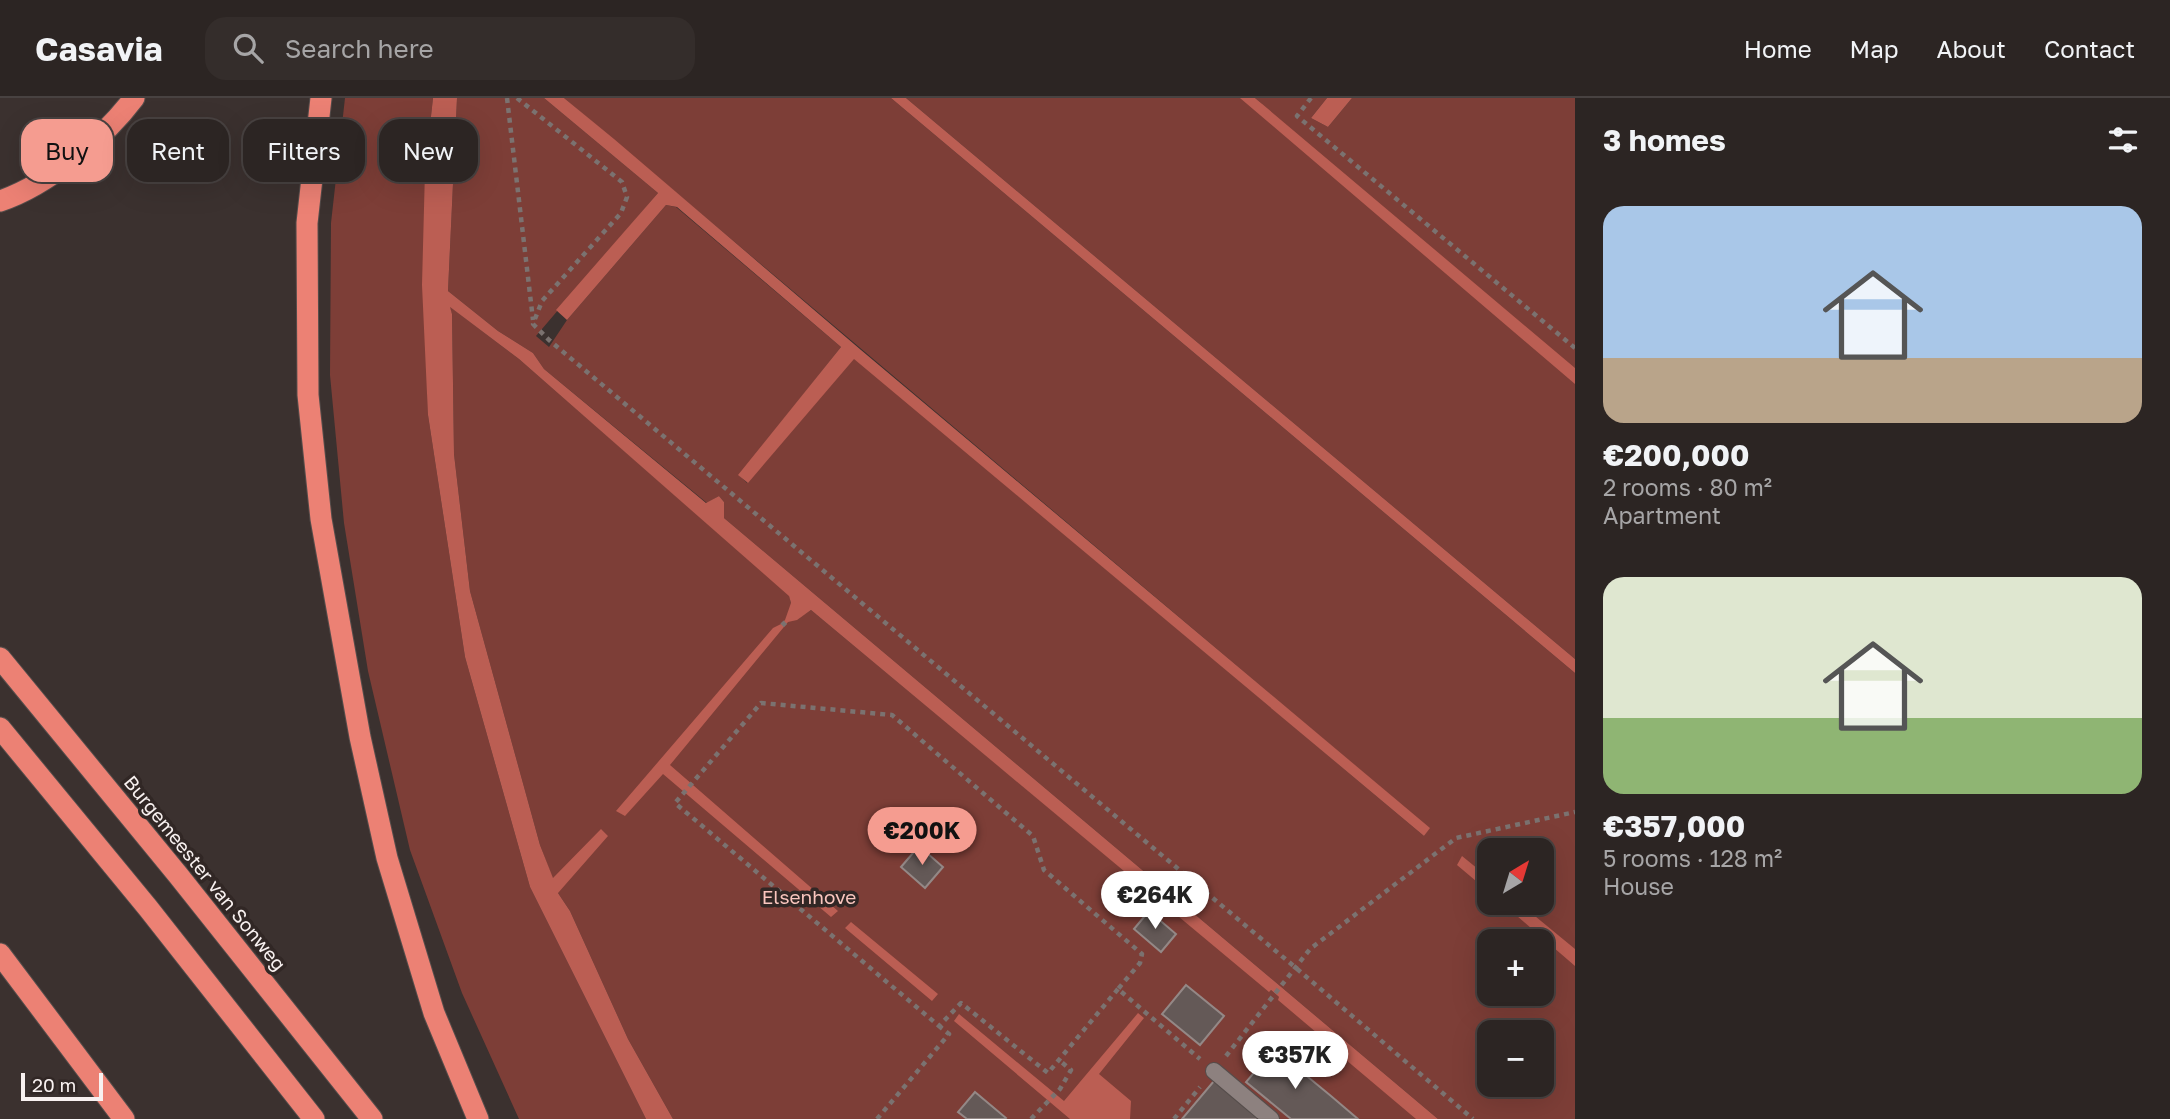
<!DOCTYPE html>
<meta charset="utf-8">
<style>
body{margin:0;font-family:"Golos Text",sans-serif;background:#342d2b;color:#f1f3f6;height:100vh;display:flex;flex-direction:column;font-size:26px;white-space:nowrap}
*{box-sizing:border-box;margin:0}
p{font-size:23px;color:#a6a5a6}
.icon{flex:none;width:38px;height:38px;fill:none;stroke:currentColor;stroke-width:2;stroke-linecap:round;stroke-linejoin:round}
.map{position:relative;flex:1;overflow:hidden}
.drawer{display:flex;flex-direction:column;background:#2c2523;width:595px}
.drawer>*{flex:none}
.guide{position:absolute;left:21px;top:21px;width:665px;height:63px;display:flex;gap:14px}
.needle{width:46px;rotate:38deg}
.buttons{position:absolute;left:1477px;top:740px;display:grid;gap:14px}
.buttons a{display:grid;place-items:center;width:77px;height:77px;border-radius:14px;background:#2c2523;box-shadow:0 7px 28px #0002,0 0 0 2px #484241;font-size:35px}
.scale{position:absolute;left:21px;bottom:18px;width:82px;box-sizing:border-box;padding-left:7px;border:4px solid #f8f1f0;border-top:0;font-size:19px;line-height:24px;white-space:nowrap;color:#f8f1f0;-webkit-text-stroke:5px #312725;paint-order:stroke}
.price{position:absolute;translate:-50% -60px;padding:0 16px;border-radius:24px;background:#fff;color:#222;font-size:23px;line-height:46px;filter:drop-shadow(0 2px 4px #0008)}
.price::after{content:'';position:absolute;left:50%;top:42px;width:21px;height:16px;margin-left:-10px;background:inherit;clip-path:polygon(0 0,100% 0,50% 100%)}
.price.current{background:#f59c90;color:#111}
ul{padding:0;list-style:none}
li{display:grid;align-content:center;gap:14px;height:371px;padding:0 28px}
li span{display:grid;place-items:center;height:217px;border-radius:21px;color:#555}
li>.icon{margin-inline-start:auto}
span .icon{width:126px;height:126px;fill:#fffc;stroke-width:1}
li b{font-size:30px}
h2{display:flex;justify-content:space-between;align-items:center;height:84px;padding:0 28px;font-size:30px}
.tag{padding:0 24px;border-radius:21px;background:#2c2523;box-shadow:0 7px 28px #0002,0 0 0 2px #484241;font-size:24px;line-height:63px}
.tag.current{background:#f59c90;color:#111}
header{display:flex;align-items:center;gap:42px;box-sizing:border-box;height:98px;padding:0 35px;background:#2c2523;border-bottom:2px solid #484241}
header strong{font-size:33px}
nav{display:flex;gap:38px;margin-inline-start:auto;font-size:24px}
.search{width:490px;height:63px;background:#342d2b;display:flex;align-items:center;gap:18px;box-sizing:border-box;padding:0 24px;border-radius:21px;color:#a6a5a6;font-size:26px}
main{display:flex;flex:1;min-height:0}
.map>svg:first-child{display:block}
.green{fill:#7d3e37;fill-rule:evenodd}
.water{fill:#bb5e53}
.building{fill:#645957;stroke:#948886;stroke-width:2}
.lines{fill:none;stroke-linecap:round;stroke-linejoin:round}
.service-casing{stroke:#554d4b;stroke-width:18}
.motorway-casing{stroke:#554d4b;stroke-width:23}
.path{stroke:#7b7270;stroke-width:4.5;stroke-dasharray:5 5;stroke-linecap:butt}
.service{stroke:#8d817f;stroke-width:16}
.motorway{stroke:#ec8174;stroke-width:21}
.labels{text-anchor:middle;stroke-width:7;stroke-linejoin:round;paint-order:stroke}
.street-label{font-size:19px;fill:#f8f1f0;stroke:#312725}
.park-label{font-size:19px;fill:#fac6be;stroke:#312725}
</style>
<header>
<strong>Casavia</strong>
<div class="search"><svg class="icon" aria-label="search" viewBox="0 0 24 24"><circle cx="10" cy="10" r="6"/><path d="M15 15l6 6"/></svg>Search here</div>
<nav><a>Home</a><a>Map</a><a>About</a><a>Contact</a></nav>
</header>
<main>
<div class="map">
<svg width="1575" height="1021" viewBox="0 0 1575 1021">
<rect width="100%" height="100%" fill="#3b312f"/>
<!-- green -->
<path class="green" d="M345,0H433L425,72L428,317L465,559L530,789L646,1021H519L462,895L410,752L368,573L344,425L330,277L331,125Z
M457,0H544L658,95L536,238L549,249L567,222L666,107L676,109L841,249L739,377L747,385L854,260L1424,738L1429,730L564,0H891L1575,575V1021H1438L724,420V404L719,398L707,405L544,271L533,255L498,233L448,193ZM1489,752H1542V805H1489ZM1489,844H1542V896H1489ZM1489,934H1542V987H1489Z
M906,0H1253L1262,6L1255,0H1327L1311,20L1328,29L1352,0H1575V561Z
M449,208L519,261L789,497L791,505L802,518L811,512L1269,893L1271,892L1420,1021H673L628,941L570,813L558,795L540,747L470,493L454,356L452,216Z"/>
<!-- water -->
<path class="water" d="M433,0H457L448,193L498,233L533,255L544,271L706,405L719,398L724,404V420L1438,1021H1416L1320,940L1317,935L1278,902L1279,899L1271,892L1269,894L811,512L797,522L788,524L670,667L838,813L831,819L663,676L625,718L616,713L773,530L781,526L785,522L791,505L789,498L519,261L450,209L452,216L454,356L470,493L540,747L553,780L601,731L608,738L558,795L570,813L628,941L673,1021H646L530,789L465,559L428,317L422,187L425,72Z
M544,0H564L614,41L861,252L1430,730L1424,738L854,261L748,385L738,377L841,249L677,109L666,107L567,222L556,212L658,95Z
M891,0H906L1575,561V575Z
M1240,0H1255L1575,270V286Z
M1327,0H1352L1328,29L1311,20Z
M1462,758L1489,780V794L1457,767Z
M1502,805H1519L1575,851V868Z
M851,824L938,896L932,903L845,830Z
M1138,915L1144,920L1099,976L1131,1003L1130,1021H1070L954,923L959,916L1064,1003Z"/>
<!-- building -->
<path class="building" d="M919,748L943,769L925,790L901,769Z
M1149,813L1176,836L1161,854L1134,831Z
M1186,887L1224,918L1200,947L1162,916Z
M1274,951L1331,998L1358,1021H1291L1246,984Z
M1214,983L1260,1021H1182Z
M975,994L1006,1020L1005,1021H967L958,1014Z"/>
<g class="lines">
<!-- service casing -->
<g class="service-casing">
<path id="service" d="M1214,973L1271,1021"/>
</g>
<!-- motorway casing -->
<g class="motorway-casing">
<path id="motorway" d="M321,0L307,125L308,297L321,421L360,639L387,760L434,915L478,1021
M0,103C48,87 104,40 134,0
M0,560L178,777L372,1021
M0,630L148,810L314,1021
M0,856L124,1021"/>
</g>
<!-- path -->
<path class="path" d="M507,0L533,222
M517,0L622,84L627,99L621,115L542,203L533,226L549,242L1296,870L1473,1021
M1311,0L1297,18L1575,250
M782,524L786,528
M1118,891L1048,975L961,905L939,928L675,705L761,605L892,617L1033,738L1044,772L1142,856L1140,865L1118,891L1200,961
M1226,958L1310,851L1456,740L1575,714
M877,1021L949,936L939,928
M1031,1021L1060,991L1071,972L1059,962
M1174,1021L1200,989"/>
<!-- service -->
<use href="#service" class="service"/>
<!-- motorway -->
<use href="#motorway" class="motorway"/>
</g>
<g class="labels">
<!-- street labels -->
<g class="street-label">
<text transform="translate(205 775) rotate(51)" y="7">Burgemeester van Sonweg</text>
</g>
<!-- park labels -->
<g class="park-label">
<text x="809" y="806">Elsenhove</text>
</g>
</g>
</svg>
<div class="buttons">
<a><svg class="needle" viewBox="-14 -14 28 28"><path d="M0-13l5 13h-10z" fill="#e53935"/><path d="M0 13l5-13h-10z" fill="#a6a5a6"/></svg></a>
<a>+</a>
<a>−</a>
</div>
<div class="scale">20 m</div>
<b class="price current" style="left:922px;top:769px">€200K</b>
<b class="price" style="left:1155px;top:833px">€264K</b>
<b class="price" style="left:1295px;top:993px">€357K</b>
<div class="guide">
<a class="tag current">Buy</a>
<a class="tag">Rent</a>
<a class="tag">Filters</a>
<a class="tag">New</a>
</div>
</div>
<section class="drawer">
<h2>3 homes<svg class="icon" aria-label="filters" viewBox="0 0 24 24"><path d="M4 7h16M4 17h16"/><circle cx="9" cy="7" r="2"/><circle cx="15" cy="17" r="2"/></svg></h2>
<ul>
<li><span style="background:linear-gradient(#a9c7e8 70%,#b9a48a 0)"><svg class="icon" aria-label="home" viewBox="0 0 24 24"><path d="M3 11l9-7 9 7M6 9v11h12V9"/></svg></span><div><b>€200,000</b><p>2 rooms · 80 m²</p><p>Apartment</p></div></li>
<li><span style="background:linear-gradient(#dfe7d0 65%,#8fb573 0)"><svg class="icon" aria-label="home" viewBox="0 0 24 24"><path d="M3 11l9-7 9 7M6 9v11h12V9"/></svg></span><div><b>€357,000</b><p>5 rooms · 128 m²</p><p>House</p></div></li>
</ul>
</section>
</main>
